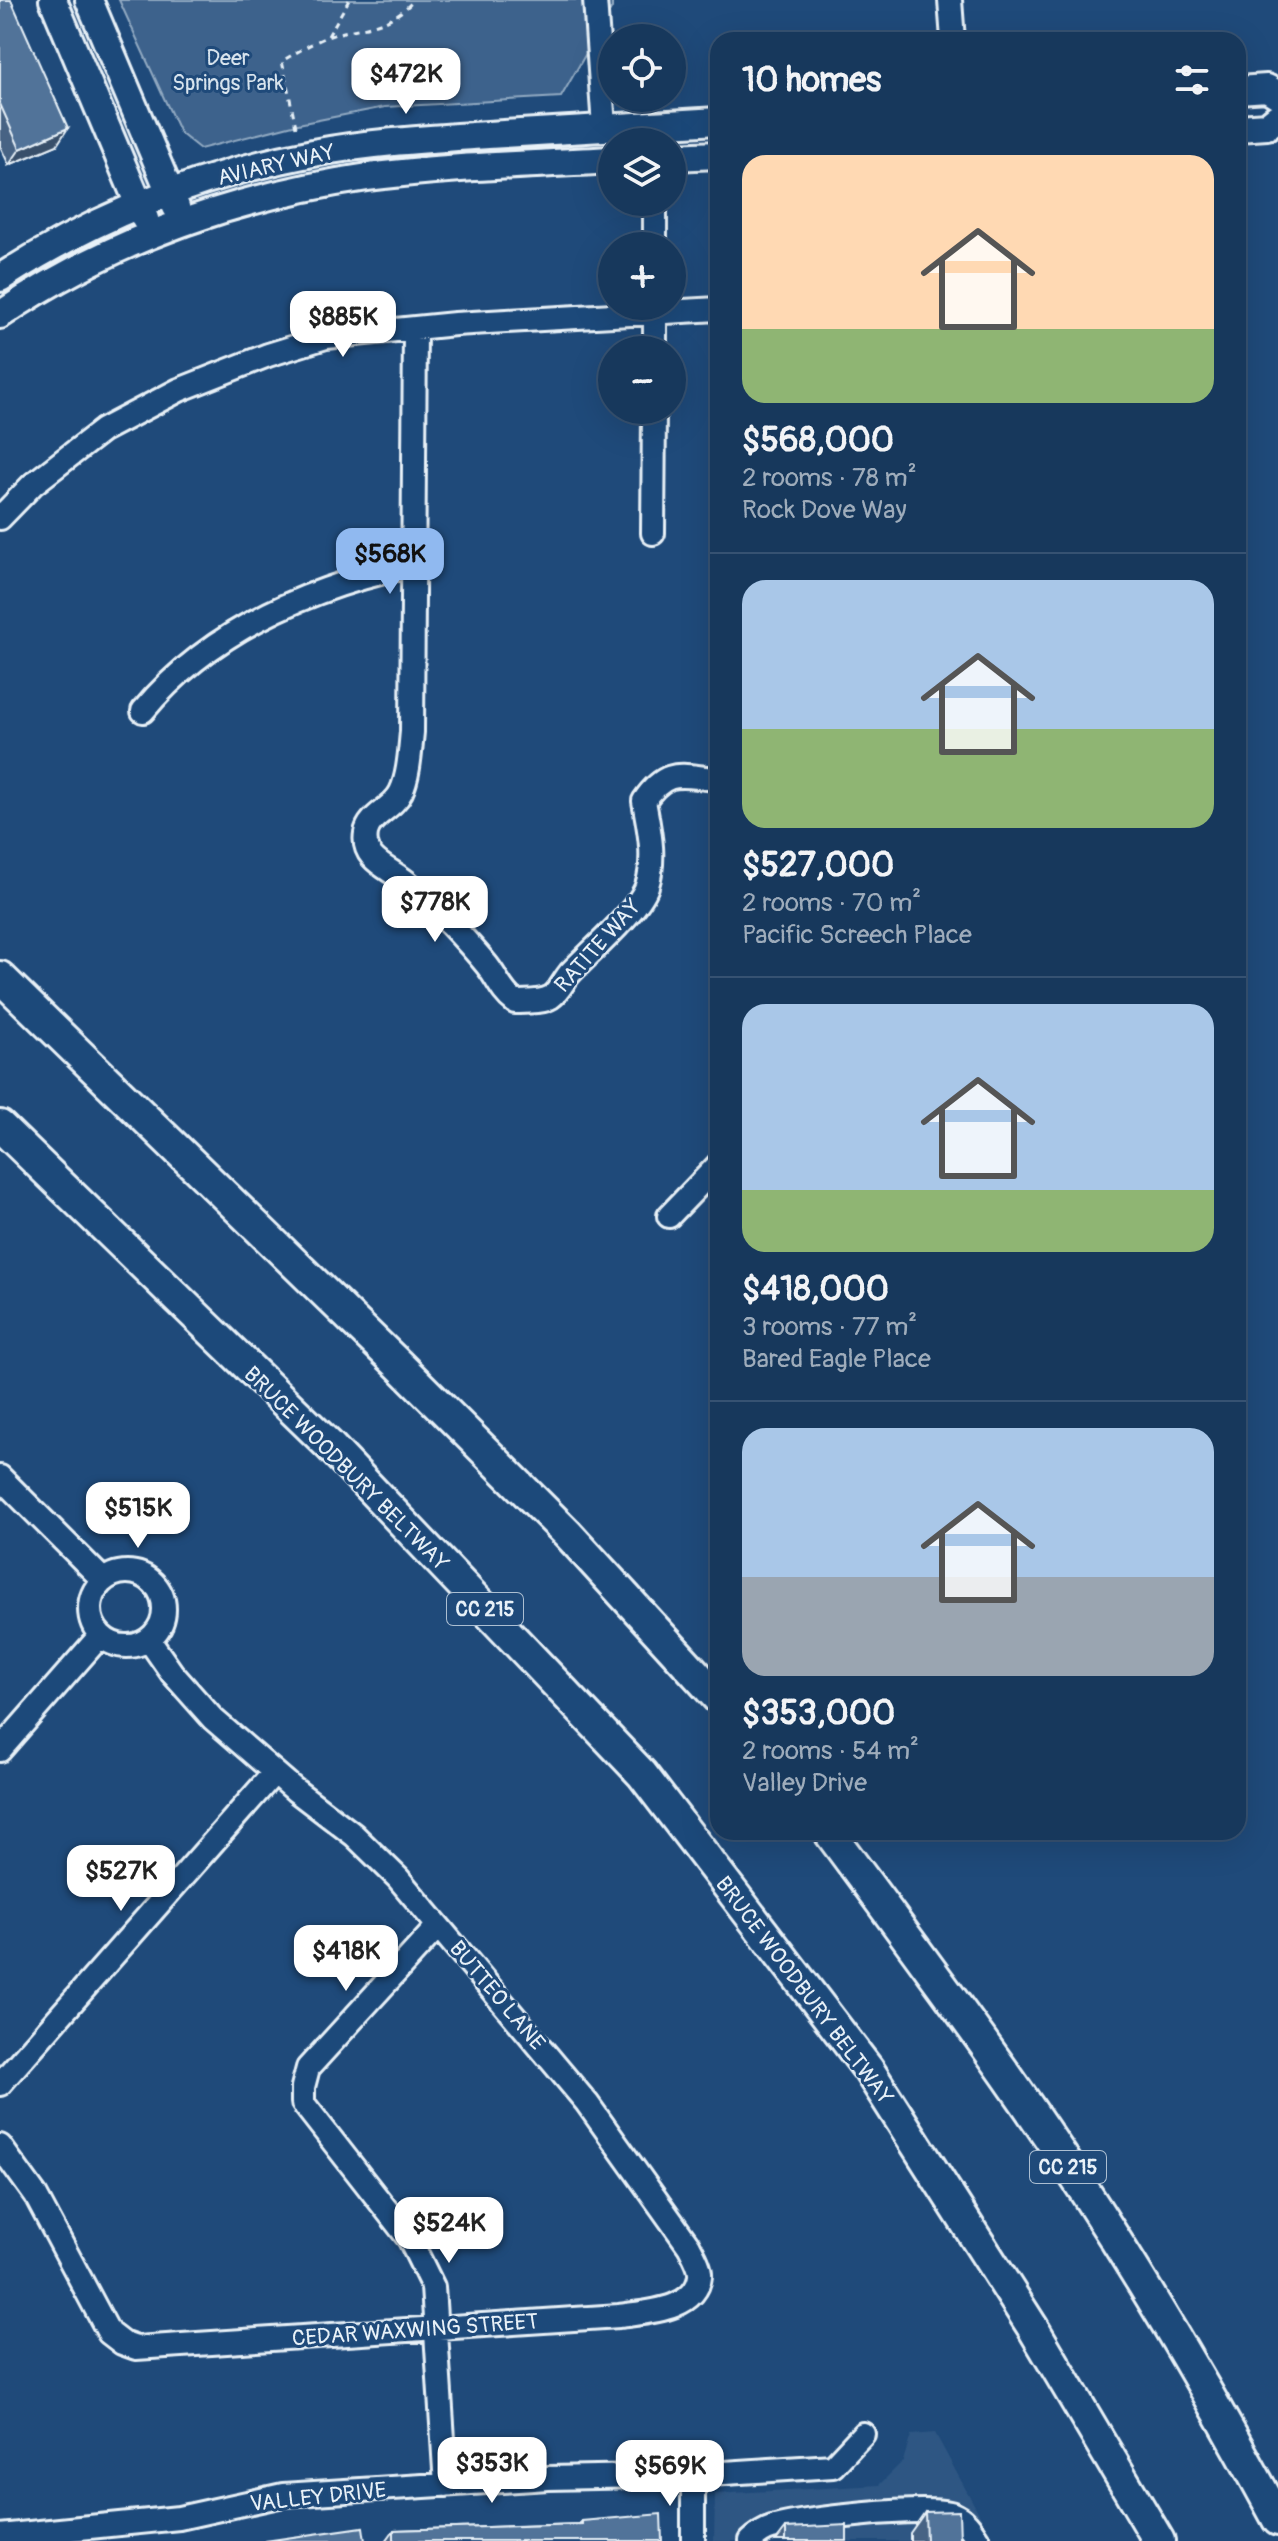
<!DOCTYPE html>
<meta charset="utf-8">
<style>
body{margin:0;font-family:Pangolin,sans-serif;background:#203f62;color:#f1f3f6;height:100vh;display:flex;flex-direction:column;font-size:30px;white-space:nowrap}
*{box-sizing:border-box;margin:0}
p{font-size:26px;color:#9eacbb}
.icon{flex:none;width:44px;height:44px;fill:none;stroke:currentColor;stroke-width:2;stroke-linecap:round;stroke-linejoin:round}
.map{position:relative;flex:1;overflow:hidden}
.panel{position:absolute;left:710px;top:32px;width:536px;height:1808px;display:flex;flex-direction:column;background:#17385c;border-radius:24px;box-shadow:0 8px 32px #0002,0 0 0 2px #365272}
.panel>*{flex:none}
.tools{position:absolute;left:598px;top:24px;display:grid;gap:16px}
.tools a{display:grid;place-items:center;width:88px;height:88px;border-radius:50%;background:#17385c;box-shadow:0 8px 32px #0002,0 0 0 2px #365272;font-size:40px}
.price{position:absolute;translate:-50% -68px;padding:0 18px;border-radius:16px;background:#fff;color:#222;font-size:26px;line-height:52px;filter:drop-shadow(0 2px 4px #0008)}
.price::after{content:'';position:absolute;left:50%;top:48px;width:24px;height:18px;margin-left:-12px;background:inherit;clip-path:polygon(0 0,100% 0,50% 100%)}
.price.active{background:#90b9f0;color:#111}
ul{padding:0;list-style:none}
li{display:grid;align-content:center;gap:16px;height:424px;padding:0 32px}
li+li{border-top:2px solid #365272}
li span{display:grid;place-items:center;height:248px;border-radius:24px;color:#555}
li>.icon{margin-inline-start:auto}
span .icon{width:144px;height:144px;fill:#fffc;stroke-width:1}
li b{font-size:34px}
h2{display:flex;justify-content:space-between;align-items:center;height:96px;padding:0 32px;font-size:34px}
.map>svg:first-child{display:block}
.built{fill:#2e5683}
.green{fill:#3c628c;stroke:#92aac2;stroke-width:2}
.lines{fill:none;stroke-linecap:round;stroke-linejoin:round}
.minor-casing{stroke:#e8f1f8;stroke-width:28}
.major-casing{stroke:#e8f1f8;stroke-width:32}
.highway-casing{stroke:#e8f1f8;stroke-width:36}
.path{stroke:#e8f1f8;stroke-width:3;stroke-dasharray:6 6;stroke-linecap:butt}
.minor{stroke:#1f4a7a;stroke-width:22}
.major{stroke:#1f4a7a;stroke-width:26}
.highway{stroke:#1f4a7a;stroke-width:30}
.wall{fill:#466384;stroke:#e8f1f8;stroke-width:2}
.shaded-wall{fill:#39506b;stroke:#e8f1f8;stroke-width:2}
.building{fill:#517399;stroke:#e8f1f8;stroke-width:2}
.labels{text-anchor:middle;stroke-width:6;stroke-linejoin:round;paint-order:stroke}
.shield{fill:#1f4a7a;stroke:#acbfd2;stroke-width:2}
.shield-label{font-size:20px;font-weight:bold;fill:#e8f1f8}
.park-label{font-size:22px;fill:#d7e3ed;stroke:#1f4a7a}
.street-label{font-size:22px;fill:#e8f1f8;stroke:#1f4a7a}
</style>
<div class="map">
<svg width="1278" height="2541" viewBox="0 0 1278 2541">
<rect width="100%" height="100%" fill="#1f4a7a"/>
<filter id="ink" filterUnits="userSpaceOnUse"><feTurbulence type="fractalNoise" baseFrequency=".0125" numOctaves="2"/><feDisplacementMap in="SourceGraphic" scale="16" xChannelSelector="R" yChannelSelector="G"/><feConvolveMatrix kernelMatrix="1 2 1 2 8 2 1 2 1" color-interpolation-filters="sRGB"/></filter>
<g filter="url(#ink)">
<!-- built -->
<path class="built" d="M935,2433L994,2541H714L715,2494L879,2485L903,2461L911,2435Z"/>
<!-- green -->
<path class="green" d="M119,0H612V8L561,97L385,107L293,125L200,149L180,133Z"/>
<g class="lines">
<!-- minor casing -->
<g class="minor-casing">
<path id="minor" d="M595,0L604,127
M950,0L953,40
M655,246V202
M415,329L412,732C410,751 409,775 401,792C393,809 369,815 366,833C361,862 393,869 410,885C436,909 463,936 486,964C497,977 501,992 515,1002C527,1001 541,1003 551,997C559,992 564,980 570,973C589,953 639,910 647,886C656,857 649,829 644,801C668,766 682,777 718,779
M655,350V306
M0,518L33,484L103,430L179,390L268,355L326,337L455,324L718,309
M653,533L654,410
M143,711C211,629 311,587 413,565
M669,1216L718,1165
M0,1477L103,1580
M90 1609a37 37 0 1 1 74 0a37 37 0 1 1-74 0Z
M0,1750L100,1636
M438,1926L308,2068L303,2087V2103L410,2240L433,2287L446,2485
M0,2084L274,1773
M0,2146L36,2196L109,2333L122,2343L136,2348L619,2316C645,2312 696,2311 700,2276C701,2267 693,2254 689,2246L587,2103L398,1878L354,1835L295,1790L213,1719L172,1673L149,1640
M0,2536L179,2518L283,2495L548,2478L693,2475L833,2466L863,2434
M693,2541V2475
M751,2541C756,2536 765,2530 772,2528C798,2519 930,2505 953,2514C966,2519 972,2530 979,2541"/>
</g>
<!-- major casing -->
<g class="major-casing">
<path id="major" d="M53,0L145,219
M89,0L176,207
M1238,90L1267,88L1278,95
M1238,128L1267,126L1278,117
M672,157L718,155
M0,278C96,216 201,174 313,153C371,142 429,139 488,135C565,130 641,126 718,121
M0,315C111,240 236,196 368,177C449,166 531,165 612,160"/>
</g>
<!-- highway casing -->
<g class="highway-casing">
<path id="highway" d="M0,977L399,1365L568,1534L718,1698
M0,1126L330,1446L642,1774L868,2069L1033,2328L1159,2541
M829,1832C889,1913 949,1994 1007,2076C1107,2218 1196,2368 1278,2520"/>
</g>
<!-- path -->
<path class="path" d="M328,36L349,0
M296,127L282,61C296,53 311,43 327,37C360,25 387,30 414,0"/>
<!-- minor -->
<use href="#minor" class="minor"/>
<!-- major -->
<use href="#major" class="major"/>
<!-- highway -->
<use href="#highway" class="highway"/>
</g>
<!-- wall -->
<path class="wall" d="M0,0L57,145L9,165L0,146Z
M925,2512L960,2541H910V2533Z
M582,2521L662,2541H386L394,2530L579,2524Z
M786,2528L847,2541H776Z"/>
<!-- shaded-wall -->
<path class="shaded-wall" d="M68,128L57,145L9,165L20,149Z"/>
<!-- building -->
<path class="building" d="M0,0H11L68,128L20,149L0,104Z
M959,2511L960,2541H926L925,2512Z
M661,2514L662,2541H394V2530L582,2524V2521Z
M847,2525V2541H786V2528Z
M363,2527L365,2541H265Z"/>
</g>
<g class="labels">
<!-- shield labels -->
<g class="shield">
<rect x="447" y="1593" width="76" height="32" rx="6"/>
<rect x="1030" y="2151" width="76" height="32" rx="6"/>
</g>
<g class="shield-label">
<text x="485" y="1616">CC 215</text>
<text x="1068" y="2174">CC 215</text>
</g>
<!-- park labels -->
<g class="park-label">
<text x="228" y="65">Deer<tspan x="228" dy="25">Springs Park</tspan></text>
</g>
<!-- street labels -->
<g class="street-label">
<text transform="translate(276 164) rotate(-13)" y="8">AVIARY WAY</text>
<text transform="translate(597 945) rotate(-48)" y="8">RATITE WAY</text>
<text transform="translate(347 1468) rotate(45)" y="8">BRUCE WOODBURY BELTWAY</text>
<text transform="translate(805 1990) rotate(53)" y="8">BRUCE WOODBURY BELTWAY</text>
<text transform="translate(498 1995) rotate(50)" y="8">BUTTEO LANE</text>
<text transform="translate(415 2329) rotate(-4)" y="8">CEDAR WAXWING STREET</text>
<text transform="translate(318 2496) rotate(-6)" y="8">VALLEY DRIVE</text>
</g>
</g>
</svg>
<div class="tools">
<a><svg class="icon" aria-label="locate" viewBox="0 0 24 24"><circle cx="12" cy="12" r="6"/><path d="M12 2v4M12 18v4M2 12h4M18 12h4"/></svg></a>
<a><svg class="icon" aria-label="layers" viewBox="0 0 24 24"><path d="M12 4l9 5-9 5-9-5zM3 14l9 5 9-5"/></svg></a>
<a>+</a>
<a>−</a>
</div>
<b class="price" style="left:406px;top:116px">$472K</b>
<b class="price" style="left:343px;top:359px">$885K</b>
<b class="price active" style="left:390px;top:596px">$568K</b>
<b class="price" style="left:435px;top:944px">$778K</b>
<b class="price" style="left:138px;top:1550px">$515K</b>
<b class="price" style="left:121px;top:1913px">$527K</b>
<b class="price" style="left:346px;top:1993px">$418K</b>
<b class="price" style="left:449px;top:2265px">$524K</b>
<b class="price" style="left:492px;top:2505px">$353K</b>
<b class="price" style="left:670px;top:2508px">$569K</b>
<section class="panel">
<h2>10 homes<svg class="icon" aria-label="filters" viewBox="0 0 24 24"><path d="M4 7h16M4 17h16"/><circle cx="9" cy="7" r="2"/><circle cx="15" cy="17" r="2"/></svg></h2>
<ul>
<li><span style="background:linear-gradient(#ffd9b3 70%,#8fb573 0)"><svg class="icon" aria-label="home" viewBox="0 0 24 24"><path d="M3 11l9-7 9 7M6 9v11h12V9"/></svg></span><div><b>$568,000</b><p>2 rooms · 78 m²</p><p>Rock Dove Way</p></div></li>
<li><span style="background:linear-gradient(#a9c7e8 60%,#8fb573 0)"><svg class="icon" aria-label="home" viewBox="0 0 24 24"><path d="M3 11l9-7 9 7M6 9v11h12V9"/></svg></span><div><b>$527,000</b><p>2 rooms · 70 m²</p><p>Pacific Screech Place</p></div></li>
<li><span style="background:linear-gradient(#a9c7e8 75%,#8fb573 0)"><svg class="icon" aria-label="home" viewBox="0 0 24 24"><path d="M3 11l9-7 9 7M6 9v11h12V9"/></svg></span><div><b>$418,000</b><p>3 rooms · 77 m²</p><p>Bared Eagle Place</p></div></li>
<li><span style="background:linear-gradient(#a9c7e8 60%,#9aa5b1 0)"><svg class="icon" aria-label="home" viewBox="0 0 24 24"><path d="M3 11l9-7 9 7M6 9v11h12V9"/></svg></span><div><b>$353,000</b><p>2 rooms · 54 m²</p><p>Valley Drive</p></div></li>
</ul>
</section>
</div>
